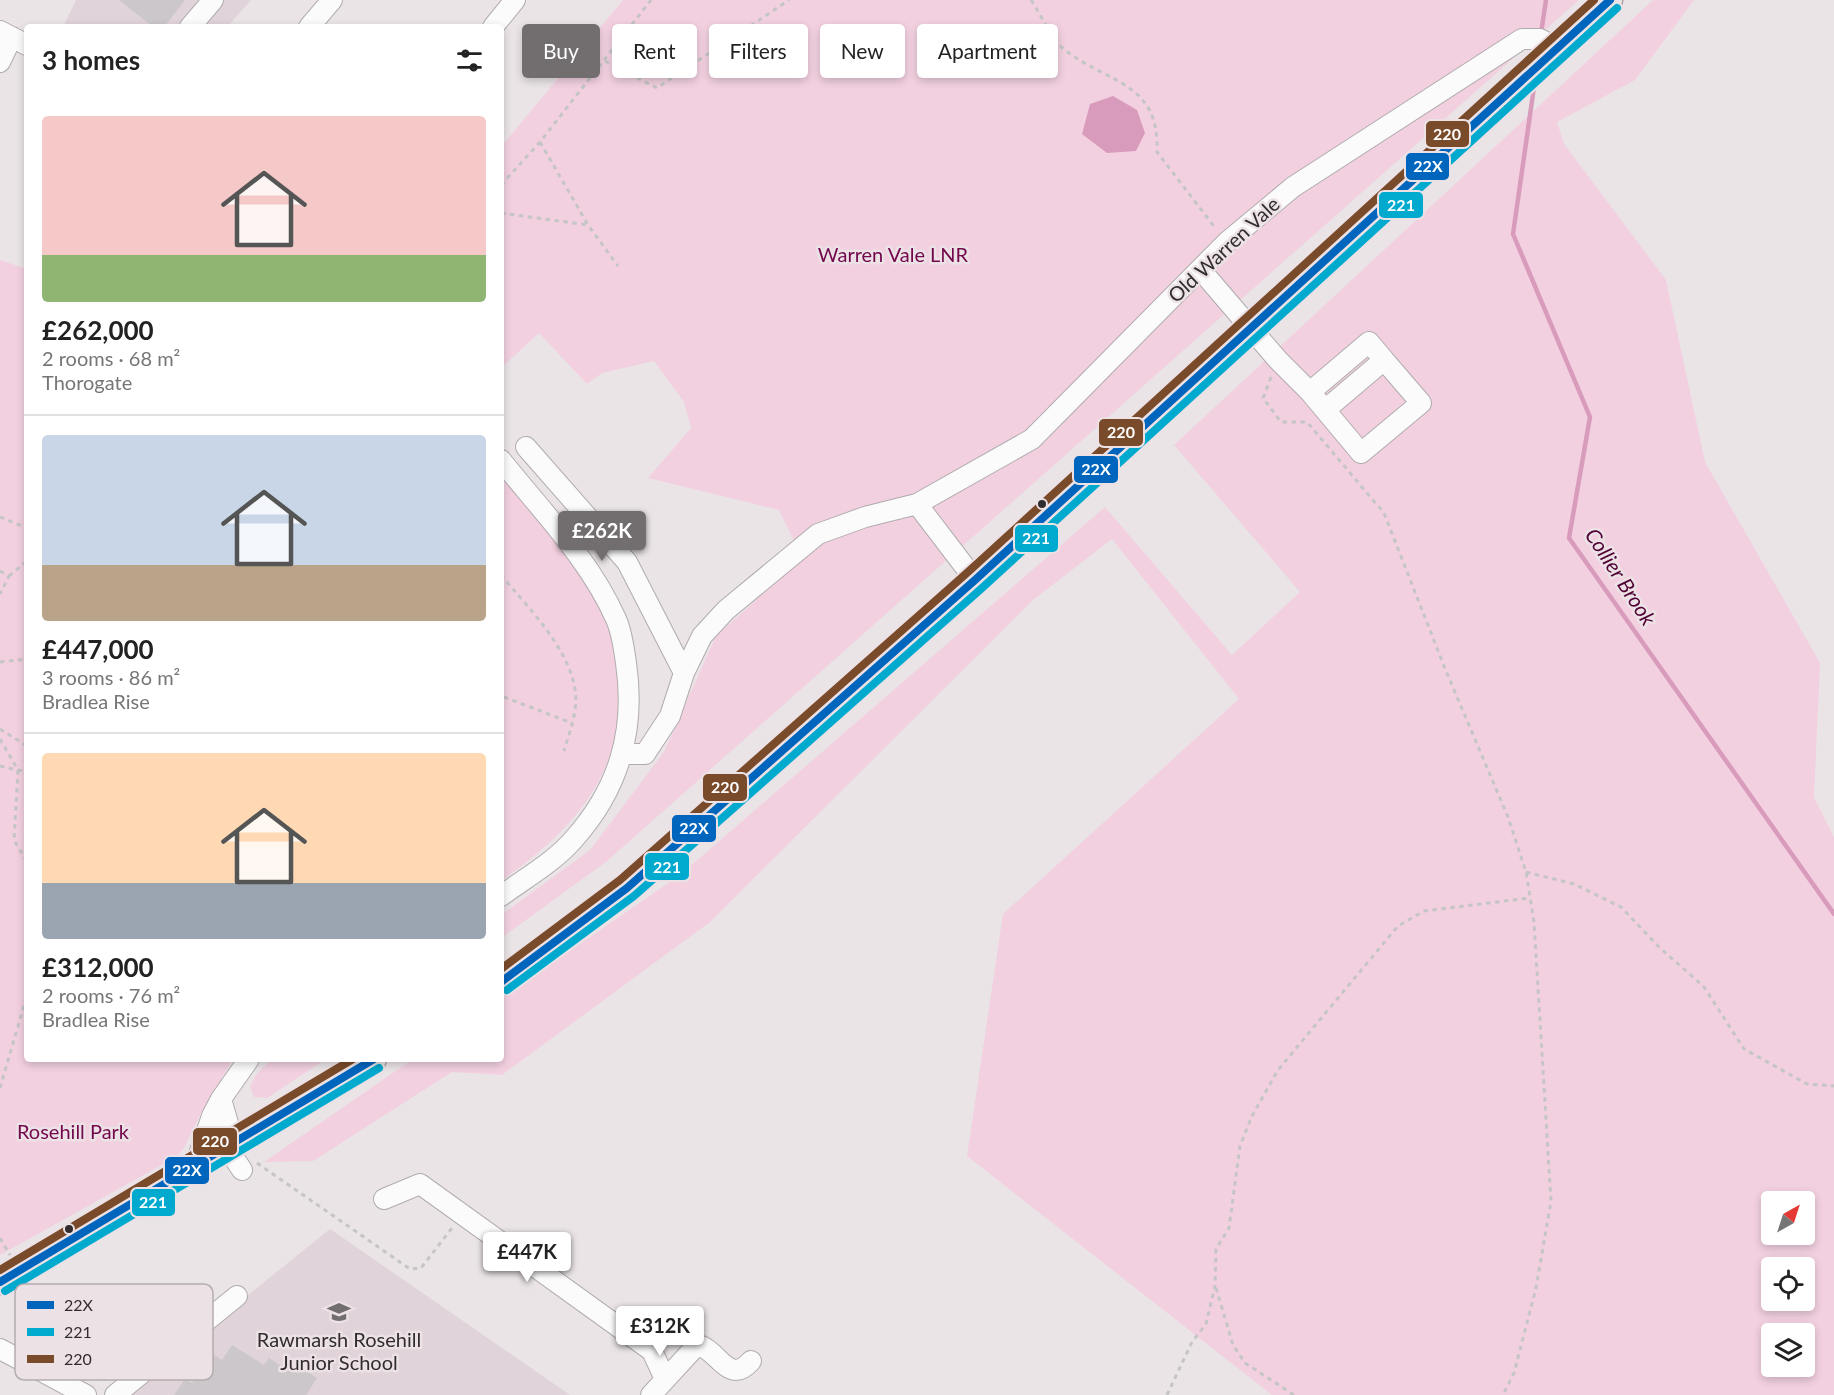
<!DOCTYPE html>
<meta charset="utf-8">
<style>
body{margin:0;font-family:Lato,sans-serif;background:#f2f2f2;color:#222;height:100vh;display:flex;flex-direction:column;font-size:22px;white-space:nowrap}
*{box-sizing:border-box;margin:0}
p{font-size:20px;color:#767676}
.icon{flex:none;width:33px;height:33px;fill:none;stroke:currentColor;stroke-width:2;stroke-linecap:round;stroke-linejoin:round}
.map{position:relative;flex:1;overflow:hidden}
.details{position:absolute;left:24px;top:24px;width:480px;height:1038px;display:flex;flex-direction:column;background:#fff;border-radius:6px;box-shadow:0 3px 9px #0003}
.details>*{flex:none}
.top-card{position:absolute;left:522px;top:24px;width:570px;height:54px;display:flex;gap:12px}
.needle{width:39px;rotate:39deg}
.fabs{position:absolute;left:1761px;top:1191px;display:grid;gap:12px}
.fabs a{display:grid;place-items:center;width:54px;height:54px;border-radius:6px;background:#fff;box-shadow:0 3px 9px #0003;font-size:30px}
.price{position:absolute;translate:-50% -51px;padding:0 14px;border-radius:6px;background:#fff;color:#222;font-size:20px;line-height:39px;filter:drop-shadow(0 2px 3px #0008)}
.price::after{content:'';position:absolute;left:50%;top:36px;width:18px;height:14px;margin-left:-9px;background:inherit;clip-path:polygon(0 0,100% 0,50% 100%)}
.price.on{background:#726d6f;color:#fff}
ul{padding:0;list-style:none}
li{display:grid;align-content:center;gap:12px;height:318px;padding:0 18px}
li+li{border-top:2px solid #e0e0e0}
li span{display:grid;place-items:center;height:186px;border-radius:6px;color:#555}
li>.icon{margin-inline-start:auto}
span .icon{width:108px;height:108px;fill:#fffc;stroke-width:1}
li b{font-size:26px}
h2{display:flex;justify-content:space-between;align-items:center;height:72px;padding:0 18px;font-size:26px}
.chip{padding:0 21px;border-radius:6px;background:#fff;box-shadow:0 3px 9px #0003;font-size:21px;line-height:54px}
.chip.on{background:#726d6f;color:#fff}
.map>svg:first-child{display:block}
.built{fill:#e0d3d9}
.green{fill:#f2d0e0;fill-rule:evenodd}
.water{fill:#d99bbb}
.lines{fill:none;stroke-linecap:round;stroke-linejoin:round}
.stream{stroke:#d99bbb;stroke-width:4.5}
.building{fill:#ccc7ca}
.minor-casing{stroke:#b0acae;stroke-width:22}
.major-casing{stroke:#afa1a8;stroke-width:27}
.path{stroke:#c6c5c6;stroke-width:3;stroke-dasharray:4.5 4.5;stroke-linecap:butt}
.minor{stroke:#fcfbfb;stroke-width:20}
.major{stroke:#ebe3e7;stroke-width:24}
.major-bridge-casing{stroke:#afa1a8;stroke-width:27;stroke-linecap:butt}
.major-bridge{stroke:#ebe3e7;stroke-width:24}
.bus-1-casing{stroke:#ece2e6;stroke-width:12}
.bus-2-casing{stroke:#ece2e6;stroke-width:12}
.bus-3-casing{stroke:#ece2e6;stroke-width:12}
.bus-1{stroke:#0065bd;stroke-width:8}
.bus-2{stroke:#00a9ce;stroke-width:8}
.bus-3{stroke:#7a4b2a;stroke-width:8}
.bus-dot{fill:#312d2f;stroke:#ece2e6;stroke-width:2}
.labels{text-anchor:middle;stroke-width:5;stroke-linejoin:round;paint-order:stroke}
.street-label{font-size:20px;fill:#312d2f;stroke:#ece2e6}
.park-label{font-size:20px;fill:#72074c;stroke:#ece2e6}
.poi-label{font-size:20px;fill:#312d2f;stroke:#ece2e6}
.water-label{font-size:21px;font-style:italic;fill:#510235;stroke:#ece2e6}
.key{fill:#ece2e6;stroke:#b4acaf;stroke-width:1.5}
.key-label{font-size:16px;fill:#312d2f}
.line-badge{stroke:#ece2e6;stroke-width:2}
.badge-label{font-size:16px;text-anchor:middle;font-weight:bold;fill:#fff}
</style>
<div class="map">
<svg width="1834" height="1395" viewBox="0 0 1834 1395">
<rect width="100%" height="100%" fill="#eae4e7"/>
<!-- built -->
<path class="built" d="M76,0H251L227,27H63Z
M330,1229L570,1395H124Z"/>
<!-- green -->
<path class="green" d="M623,0H1579L606,862L501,938V915L590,850L664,752L716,636L806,556L793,539L779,510L648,478L691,428L684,402L654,361L602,373L587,384L539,333L501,368V147Z
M1653,0H1694L1635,80L1557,122L1564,144L1666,280L1705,462L1820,663L1814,797L1834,837V1395H1272L967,1156L1003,914L1239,699L1112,539L1033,600L710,922L502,1075L452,1072L313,1161L264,1162L413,1059H501V998L680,875L1105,507L1232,655L1300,592L1174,445ZM1772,1202H1804V1234H1772ZM1772,1268H1804V1300H1772ZM1772,1334H1804V1366H1772Z
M0,260L27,269V1059H233L200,1115L184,1148L176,1157L0,1255Z
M501,476C537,521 581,566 607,618C613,630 613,649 616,662C633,764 579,826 501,881Z
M271,1059H326L267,1098L254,1097L250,1087L255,1076Z"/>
<!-- water -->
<path class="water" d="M1113,96L1137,110L1145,133L1136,151L1107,153L1082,134L1090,104Z"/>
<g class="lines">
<!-- stream -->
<path class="stream" d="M1541,33L1546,0
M1535,80L1513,234L1590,417L1569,538L1834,914"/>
</g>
<!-- building -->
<path class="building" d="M119,0H185L164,27H153Z
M232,1345L264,1365L269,1358L284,1368L288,1362L298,1369L300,1367L317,1378L306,1395H174L185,1379L192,1383L211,1353L222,1360Z"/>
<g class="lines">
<!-- minor casing -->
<g class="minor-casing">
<path id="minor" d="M190,27L213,0
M309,27L332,0
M493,27L515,0
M0,31L27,45
M0,62L12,37
M1200,269L1278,360L1310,392
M1325,410L1384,360L1369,342L1310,392L1361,453L1421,403L1384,360
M526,447L627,562L684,673
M501,460C541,510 590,560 616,619C622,632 624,649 626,663C636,731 619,789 573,840C554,862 524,879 501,896
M917,504L975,580
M622,754H645L670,716L684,673L702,636L726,610L818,534L865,517L917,504L1032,439L1227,242L1293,187L1522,39H1540L1557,48
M239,1140L230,1130L221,1099L249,1059
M227,1147L242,1170
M195,1166L212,1116L221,1099
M384,1199L420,1184L652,1351L665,1379
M0,1349L86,1395
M115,1395L237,1296
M651,1395L697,1345C718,1348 728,1387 751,1361"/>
</g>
<!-- major casing -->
<g class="major-casing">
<path id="major" d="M1268,312L1610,0
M501,982L627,888L975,580L1230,346
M0,1282L374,1059"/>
</g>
<!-- path -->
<path class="path" d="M1031,0C1040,13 1053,41 1065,50C1109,84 1160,82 1157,152L1216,229
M605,61L657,88L789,0
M540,142L588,225L618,266
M501,185L540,142L651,0
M501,213L588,225
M1271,377L1263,398L1281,422H1307L1384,513L1446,671L1508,817L1526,872L1534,922L1551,1201L1536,1288L1514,1373L1503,1395
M0,517L27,528
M0,571L9,576L0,594
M501,575C530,610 583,661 575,710C573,724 568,737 564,751
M9,576L27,561
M0,662L27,659
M504,697L572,723
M0,729L27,746
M0,739L18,770L14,840L27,862
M0,766L27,772
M1526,872L1574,884L1621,907L1658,946L1704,987L1744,1049L1807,1084L1834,1086
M0,1088L27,995
M257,1163L410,1269L421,1268L452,1228
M0,1238L10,1255
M1216,1288L1233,1345L1245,1363L1294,1395
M1167,1395L1192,1342L1206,1324L1215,1286L1216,1249L1229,1228L1240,1146L1252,1116L1278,1070L1398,926L1424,911L1529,898"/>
<!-- minor -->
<use href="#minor" class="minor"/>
<!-- major -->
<use href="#major" class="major"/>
<!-- major-bridge casing -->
<g class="major-bridge-casing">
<path id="major-bridge" d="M1230,346L1268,312"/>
</g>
<!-- major-bridge -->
<use href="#major-bridge" class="major-bridge"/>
<!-- bus-1 casing -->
<g class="bus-1-casing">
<path id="bus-1" d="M501,982L627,888L747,782L975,580L1610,0
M0,1282L374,1059"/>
</g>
<!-- bus-2 casing -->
<g class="bus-2-casing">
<path id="bus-2" d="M507,990L634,896L754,790L982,588L1617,8
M5,1291L379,1068"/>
</g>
<!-- bus-3 casing -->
<g class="bus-3-casing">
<path id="bus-3" d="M501,969L620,880L968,572L1594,0
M0,1270L353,1059"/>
</g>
<!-- bus-1 -->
<use href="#bus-1" class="bus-1"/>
<!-- bus-2 -->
<use href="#bus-2" class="bus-2"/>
<!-- bus-3 -->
<use href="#bus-3" class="bus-3"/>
</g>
<!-- icons -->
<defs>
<g id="school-bare" transform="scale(1.8)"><path d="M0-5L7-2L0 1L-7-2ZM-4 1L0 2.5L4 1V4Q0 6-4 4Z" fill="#726d6f" stroke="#ece2e6" stroke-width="2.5" paint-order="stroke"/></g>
</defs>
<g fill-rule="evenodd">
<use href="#school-bare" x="339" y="1312"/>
</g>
<!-- markers -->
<g class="bus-dot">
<circle cx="1042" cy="504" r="5"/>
<circle cx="69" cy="1229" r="5"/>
</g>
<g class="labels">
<!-- street labels -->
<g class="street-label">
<text transform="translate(1224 250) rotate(-43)" y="7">Old Warren Vale</text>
</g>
<!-- park labels -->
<g class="park-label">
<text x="893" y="262">Warren Vale LNR</text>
<text x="73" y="1139">Rosehill Park</text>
</g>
<!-- poi labels -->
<g class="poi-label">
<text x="339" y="1347">Rawmarsh Rosehill<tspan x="339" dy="23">Junior School</tspan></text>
</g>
<!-- water labels -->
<g class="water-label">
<text transform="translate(1620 577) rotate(57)" y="7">Collier Brook</text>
</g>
</g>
<!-- legend -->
<rect x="15" y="1284" width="198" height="96" rx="9" class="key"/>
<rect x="27" y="1301" width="27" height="8" fill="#0065bd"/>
<rect x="27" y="1328" width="27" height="8" fill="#00a9ce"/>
<rect x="27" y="1355" width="27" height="8" fill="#7a4b2a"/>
<g class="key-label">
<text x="64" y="1311">22X</text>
<text x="64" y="1338">221</text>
<text x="64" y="1365">220</text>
</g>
<g class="line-badge">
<rect x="1425" y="120" width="45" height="28" rx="6" fill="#7a4b2a"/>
<rect x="1405" y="152" width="45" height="29" rx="6" fill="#0065bd"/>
<rect x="1378" y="191" width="46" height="28" rx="6" fill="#00a9ce"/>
<rect x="1098" y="418" width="46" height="29" rx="6" fill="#7a4b2a"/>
<rect x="1073" y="455" width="46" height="29" rx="6" fill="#0065bd"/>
<rect x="1014" y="524" width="45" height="29" rx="6" fill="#00a9ce"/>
<rect x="702" y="773" width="46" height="29" rx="6" fill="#7a4b2a"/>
<rect x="671" y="814" width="46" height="29" rx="6" fill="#0065bd"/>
<rect x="644" y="852" width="46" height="29" rx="6" fill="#00a9ce"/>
<rect x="192" y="1127" width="46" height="29" rx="6" fill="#7a4b2a"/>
<rect x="164" y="1156" width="46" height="29" rx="6" fill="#0065bd"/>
<rect x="131" y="1188" width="45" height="29" rx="6" fill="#00a9ce"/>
</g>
<g class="badge-label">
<text x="1447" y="140">220</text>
<text x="1428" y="172">22X</text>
<text x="1401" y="211">221</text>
<text x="1121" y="438">220</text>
<text x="1096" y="475">22X</text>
<text x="1036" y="544">221</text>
<text x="725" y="793">220</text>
<text x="694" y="834">22X</text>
<text x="667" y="873">221</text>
<text x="215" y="1147">220</text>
<text x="187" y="1176">22X</text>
<text x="153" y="1208">221</text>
</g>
</svg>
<div class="fabs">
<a><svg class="needle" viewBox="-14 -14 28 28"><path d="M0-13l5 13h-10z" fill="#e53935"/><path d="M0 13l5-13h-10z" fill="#767676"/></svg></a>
<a><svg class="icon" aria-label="locate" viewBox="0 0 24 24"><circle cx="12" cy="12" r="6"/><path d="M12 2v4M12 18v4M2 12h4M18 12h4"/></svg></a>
<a><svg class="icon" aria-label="layers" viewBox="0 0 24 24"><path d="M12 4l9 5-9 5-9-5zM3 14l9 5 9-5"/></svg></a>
</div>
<b class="price on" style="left:602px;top:562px">£262K</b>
<b class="price" style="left:527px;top:1283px">£447K</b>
<b class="price" style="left:660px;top:1357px">£312K</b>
<div class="top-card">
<a class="chip on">Buy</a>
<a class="chip">Rent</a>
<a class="chip">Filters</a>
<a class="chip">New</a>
<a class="chip">Apartment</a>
</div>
<section class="details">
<h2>3 homes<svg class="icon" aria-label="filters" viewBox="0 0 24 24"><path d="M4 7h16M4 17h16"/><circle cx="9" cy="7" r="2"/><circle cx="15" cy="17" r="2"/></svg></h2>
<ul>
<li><span style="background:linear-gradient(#f6c9c9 75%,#8fb573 0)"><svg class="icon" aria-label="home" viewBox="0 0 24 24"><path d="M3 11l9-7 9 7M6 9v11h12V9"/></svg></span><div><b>£262,000</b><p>2 rooms · 68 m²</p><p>Thorogate</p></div></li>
<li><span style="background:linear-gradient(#c9d6e8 70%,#b9a48a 0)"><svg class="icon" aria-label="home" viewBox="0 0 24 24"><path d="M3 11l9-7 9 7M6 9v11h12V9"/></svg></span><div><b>£447,000</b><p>3 rooms · 86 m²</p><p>Bradlea Rise</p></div></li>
<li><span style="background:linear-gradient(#ffd9b3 70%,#9aa5b1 0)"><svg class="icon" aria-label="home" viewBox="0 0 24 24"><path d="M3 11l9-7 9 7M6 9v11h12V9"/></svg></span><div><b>£312,000</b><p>2 rooms · 76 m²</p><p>Bradlea Rise</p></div></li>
</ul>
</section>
</div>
